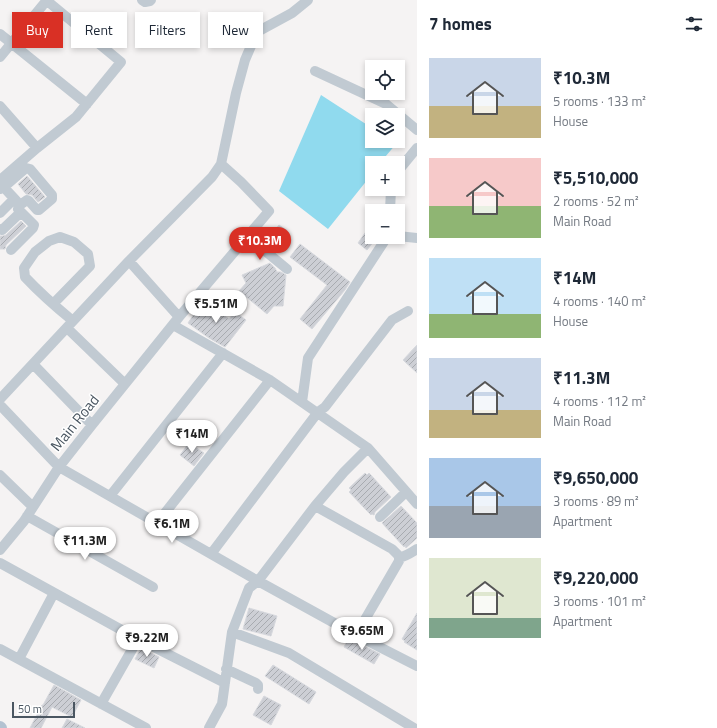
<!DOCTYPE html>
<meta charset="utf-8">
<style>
body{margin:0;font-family:"Titillium Web",sans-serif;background:#f6f6f7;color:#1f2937;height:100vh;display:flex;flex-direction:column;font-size:15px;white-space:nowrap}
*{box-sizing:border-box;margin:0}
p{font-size:13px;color:#747a83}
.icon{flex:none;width:22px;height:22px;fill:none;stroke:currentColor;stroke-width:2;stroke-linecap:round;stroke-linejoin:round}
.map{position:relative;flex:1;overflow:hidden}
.sheet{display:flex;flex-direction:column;background:#fff;width:300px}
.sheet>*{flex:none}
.guide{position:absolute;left:12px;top:12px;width:345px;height:36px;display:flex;gap:8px}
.buttons{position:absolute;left:365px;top:60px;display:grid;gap:8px}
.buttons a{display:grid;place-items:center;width:40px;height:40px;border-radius:0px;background:#fff;box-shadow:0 2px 6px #0003;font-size:20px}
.scale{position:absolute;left:12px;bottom:10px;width:63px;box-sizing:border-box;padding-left:4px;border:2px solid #4a5661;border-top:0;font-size:11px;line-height:14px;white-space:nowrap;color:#4a5661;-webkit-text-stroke:3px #fff;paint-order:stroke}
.price{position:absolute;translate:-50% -34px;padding:0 9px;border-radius:14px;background:#fff;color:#222;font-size:13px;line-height:26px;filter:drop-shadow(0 1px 2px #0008)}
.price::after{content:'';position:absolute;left:50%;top:24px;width:12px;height:9px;margin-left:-6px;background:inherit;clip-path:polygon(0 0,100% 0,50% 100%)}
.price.current{background:#d93025;color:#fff}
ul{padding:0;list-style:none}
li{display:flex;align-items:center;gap:12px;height:100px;padding:0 12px}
li span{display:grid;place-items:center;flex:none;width:112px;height:80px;border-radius:0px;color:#555}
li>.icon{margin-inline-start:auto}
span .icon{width:48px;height:48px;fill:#fffc;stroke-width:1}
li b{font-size:17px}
h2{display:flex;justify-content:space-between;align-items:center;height:48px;padding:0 12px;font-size:17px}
.pill{padding:0 14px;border-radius:0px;background:#fff;box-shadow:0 2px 6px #0003;font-size:14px;line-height:36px}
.pill.current{background:#d93025;color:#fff}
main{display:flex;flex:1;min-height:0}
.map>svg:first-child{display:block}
.water{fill:#90daee}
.building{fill:url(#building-hatch);stroke:#d7d9de}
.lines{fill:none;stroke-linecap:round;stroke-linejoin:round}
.minor{stroke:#c1cad2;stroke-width:10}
.major{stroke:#b3c2d1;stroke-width:12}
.labels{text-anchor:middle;stroke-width:3;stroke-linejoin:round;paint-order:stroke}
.street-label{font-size:15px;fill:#4a5661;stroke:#fff}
</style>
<main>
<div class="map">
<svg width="417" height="728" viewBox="0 0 417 728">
<defs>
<pattern id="building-hatch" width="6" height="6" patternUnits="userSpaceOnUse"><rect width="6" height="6" fill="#cdcfd5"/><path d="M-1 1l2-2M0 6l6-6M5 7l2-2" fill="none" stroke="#a8abb0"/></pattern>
</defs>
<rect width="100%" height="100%" fill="#f5f3f3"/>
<!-- water -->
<path class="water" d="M321,95L372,128V141H391L396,144L380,163H372V174L328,229L279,191Z"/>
<!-- building -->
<path class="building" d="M27,176L45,197L38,202L32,195L26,194L18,184Z
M21,221L26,226L6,245L5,249H0V236H3L6,235Z
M372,223V237H377L367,250L358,243Z
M279,225L286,230L277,241L270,237Z
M300,244L350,282L345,290L312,329L300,319L327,285L290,257Z
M270,263L275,268L277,272H281L286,275L283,306H274L267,314L239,291L246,283L242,275Z
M203,301L229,319L235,312L246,320L225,347L209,338L188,323Z
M417,345V373L403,360Z
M189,443L204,453L194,466L180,455Z
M365,473L367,475L369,473L391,497L375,512L374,515L372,514L371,515L349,492L351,490L349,488Z
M401,506L417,523V538L406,548L405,546L404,547L382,523Z
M249,608L277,616L271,636L243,629Z
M417,613V650L404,642L405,641L402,639Z
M349,638L380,654L374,664L344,647Z
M141,648L159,657L154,668L135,659Z
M273,665L316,692L309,704L265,676Z
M54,685L81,700L72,717L52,707L41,728H30L42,705H43Z
M264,696L281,705L271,725L253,715Z
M67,719L85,728H62Z"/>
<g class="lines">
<!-- minor -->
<path class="minor" d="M142,0L145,2L150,1L151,0
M0,34L87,104
M0,57L47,0
M315,71L386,104L417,130
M0,106L37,148
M398,171L417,148
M0,180L37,148L76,117L121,62L46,0
M0,183C7,191 14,198 20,205L27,200L29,201L37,210H39L52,199V195L30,169L26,168L4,187L0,189
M390,211L391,189
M0,213L14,199
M0,229L2,230L21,212
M247,236L287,269
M398,236L417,238
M11,250L33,228L34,225L18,209L20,205
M129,261L179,317
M53,304L90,266L88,254L74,242L60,237L49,241L35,252L24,268L25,277C40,293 56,307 73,321
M173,325L270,380L368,448L417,504
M67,328L125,384
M33,364L92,425
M0,399L129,261L212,177L221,164L236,93L245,60L257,32L292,13L308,0
M302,402L308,358L387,237
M0,405L59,467L258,581L249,588L232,632L222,704L209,728
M368,448L344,472L315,506L258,581L356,635L417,666
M0,475L33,507
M110,496L223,353
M315,506L392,549L399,556V561L356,635
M27,516L153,587
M380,517L406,492
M157,523L270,380
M0,550L24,521L59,467L92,425L179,317L269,211L241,182L221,164
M211,554L318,412L325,407L392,320L408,311
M399,558C406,556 411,553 417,549
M0,563L138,639
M232,632L289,653L414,728
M0,649L146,728
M19,659L54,593
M226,669L256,683L258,685V689
M101,704L138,639L225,683"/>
<!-- major -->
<path class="major" d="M0,727L1,728"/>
</g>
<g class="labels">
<!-- street labels -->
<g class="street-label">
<text transform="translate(75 423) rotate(-51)" y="5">Main Road</text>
</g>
</g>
</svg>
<div class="buttons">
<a><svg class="icon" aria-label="locate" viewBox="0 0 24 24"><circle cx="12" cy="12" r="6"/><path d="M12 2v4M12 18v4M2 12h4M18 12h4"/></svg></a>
<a><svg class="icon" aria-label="layers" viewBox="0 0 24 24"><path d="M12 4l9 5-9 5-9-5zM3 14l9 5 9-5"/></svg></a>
<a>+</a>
<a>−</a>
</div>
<div class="scale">50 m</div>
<b class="price current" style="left:260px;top:261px">₹10.3M</b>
<b class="price" style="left:216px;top:324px">₹5.51M</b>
<b class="price" style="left:192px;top:454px">₹14M</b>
<b class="price" style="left:172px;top:544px">₹6.1M</b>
<b class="price" style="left:85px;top:561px">₹11.3M</b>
<b class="price" style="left:362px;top:651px">₹9.65M</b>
<b class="price" style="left:147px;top:658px">₹9.22M</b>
<div class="guide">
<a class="pill current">Buy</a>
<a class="pill">Rent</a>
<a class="pill">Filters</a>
<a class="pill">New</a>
</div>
</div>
<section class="sheet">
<h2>7 homes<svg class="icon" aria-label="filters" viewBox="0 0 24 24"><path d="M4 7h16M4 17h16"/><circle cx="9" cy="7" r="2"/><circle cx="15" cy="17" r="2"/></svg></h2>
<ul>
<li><span style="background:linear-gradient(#c9d6e8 60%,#c2b280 0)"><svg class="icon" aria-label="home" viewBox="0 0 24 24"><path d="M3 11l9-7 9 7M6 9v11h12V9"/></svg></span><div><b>₹10.3M</b><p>5 rooms · 133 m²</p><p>House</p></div></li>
<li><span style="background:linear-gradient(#f6c9c9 60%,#8fb573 0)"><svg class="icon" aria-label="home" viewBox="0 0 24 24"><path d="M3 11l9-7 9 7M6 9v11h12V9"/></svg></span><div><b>₹5,510,000</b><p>2 rooms · 52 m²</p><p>Main Road</p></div></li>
<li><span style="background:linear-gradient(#bfe0f5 70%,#8fb573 0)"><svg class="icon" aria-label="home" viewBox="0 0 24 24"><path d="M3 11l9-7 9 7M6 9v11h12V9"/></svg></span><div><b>₹14M</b><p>4 rooms · 140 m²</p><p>House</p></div></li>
<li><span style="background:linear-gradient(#c9d6e8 65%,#c2b280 0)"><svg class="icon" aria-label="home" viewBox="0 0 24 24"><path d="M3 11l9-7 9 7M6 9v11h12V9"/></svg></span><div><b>₹11.3M</b><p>4 rooms · 112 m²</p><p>Main Road</p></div></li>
<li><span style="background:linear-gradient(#a9c7e8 60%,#9aa5b1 0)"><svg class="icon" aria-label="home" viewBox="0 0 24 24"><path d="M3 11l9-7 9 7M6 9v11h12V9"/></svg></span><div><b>₹9,650,000</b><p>3 rooms · 89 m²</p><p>Apartment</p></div></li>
<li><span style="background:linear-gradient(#dfe7d0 75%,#7fa58c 0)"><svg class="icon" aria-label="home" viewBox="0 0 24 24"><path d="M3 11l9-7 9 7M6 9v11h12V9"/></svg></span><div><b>₹9,220,000</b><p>3 rooms · 101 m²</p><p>Apartment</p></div></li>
</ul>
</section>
</main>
